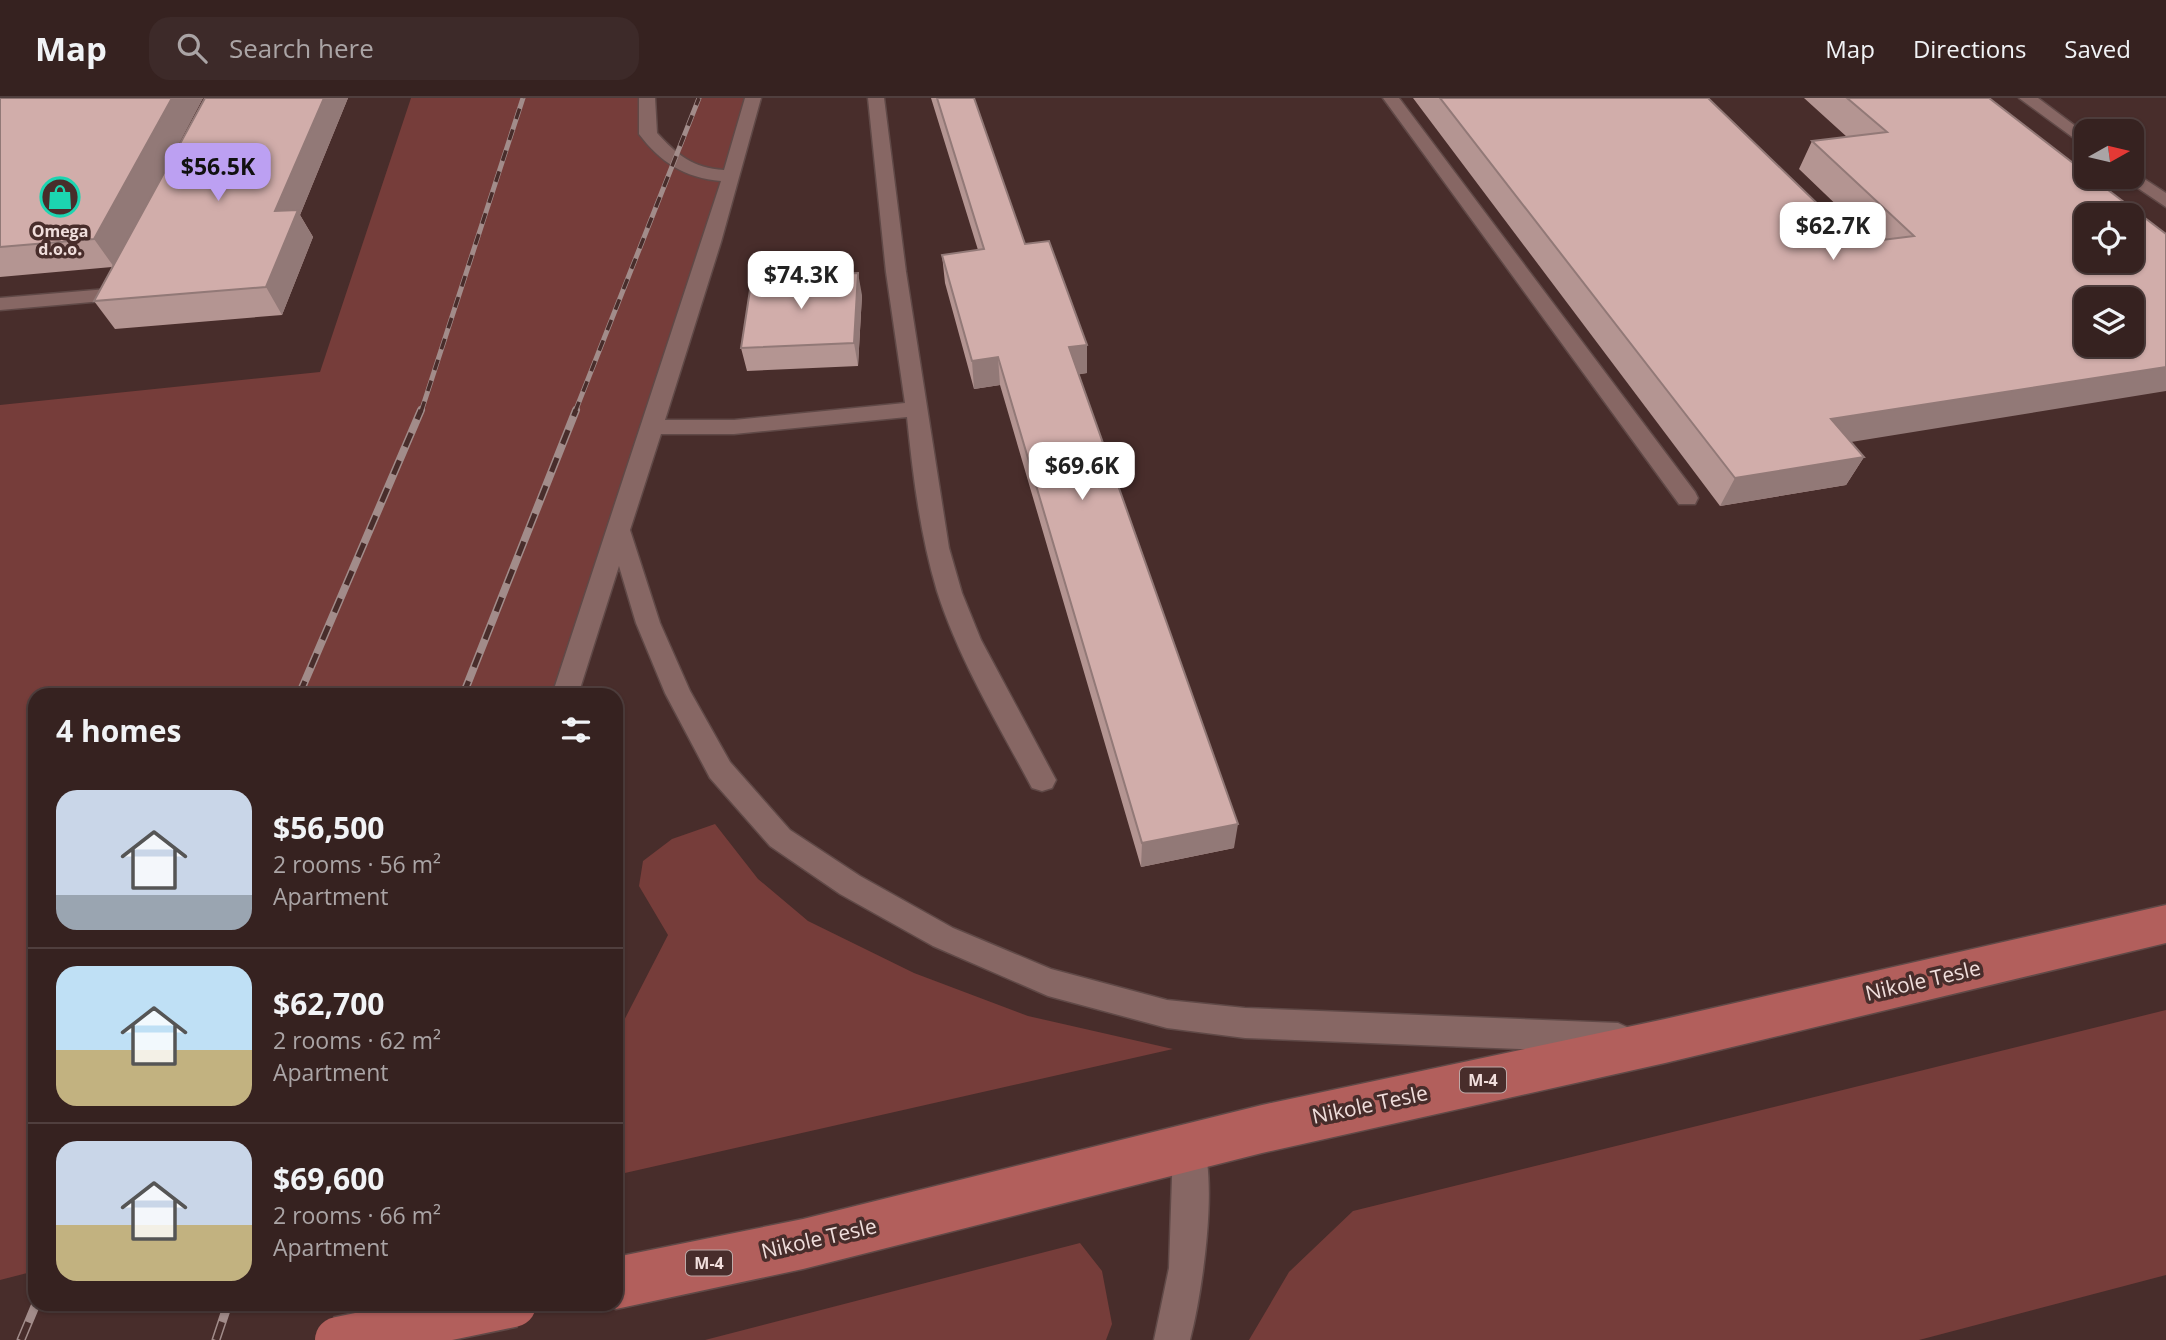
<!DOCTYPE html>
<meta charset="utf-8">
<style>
body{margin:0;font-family:"Open Sans",sans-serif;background:#3d2a29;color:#f1f3f6;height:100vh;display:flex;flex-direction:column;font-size:26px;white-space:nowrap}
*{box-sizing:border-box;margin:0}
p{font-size:23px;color:#aaa4a5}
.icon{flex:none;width:38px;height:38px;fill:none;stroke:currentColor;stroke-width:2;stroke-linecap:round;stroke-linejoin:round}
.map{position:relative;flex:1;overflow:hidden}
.drawer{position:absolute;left:28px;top:590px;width:595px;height:623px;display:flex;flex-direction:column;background:#362220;border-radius:21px;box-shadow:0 2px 5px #0004,0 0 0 2px #503f3e}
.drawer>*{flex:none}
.needle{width:46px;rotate:82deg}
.buttons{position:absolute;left:2074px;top:21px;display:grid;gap:14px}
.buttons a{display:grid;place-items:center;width:70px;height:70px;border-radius:14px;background:#362220;box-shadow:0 2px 5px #0004,0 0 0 2px #503f3e;font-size:35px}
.price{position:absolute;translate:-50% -60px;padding:0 16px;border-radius:14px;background:#fff;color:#222;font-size:23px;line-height:46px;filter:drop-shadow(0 2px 4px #0008)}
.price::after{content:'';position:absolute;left:50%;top:42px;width:21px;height:16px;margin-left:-10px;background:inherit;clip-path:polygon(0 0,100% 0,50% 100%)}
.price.current{background:#bca0f2;color:#111}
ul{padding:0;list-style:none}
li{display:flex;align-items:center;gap:21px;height:175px;padding:0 28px}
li+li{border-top:2px solid #503f3e}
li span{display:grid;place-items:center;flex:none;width:196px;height:140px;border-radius:21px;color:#555}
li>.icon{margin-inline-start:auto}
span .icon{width:84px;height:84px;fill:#fffc;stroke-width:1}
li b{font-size:30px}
h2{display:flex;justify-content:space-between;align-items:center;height:84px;padding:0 28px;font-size:30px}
header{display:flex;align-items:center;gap:42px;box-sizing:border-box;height:98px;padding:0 35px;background:#362220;border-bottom:2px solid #503f3e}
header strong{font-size:33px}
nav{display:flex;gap:38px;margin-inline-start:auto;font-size:24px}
.search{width:490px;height:63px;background:#3d2a29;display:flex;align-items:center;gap:18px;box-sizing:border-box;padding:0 24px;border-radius:21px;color:#aaa4a5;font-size:26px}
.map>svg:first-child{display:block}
.green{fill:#763d3a}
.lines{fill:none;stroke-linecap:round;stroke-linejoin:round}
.lane-casing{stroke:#604947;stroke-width:3}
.primary-casing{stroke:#604947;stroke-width:3}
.lane{fill:#876764;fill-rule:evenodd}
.primary{fill:#b25f5c;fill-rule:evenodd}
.rail-far2-casing{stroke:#a28c8a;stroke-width:5}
.rail-far1-casing{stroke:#a28c8a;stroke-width:8}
.rail-casing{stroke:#a28c8a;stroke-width:9}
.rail-far2{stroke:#482d2b;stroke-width:3.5;stroke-dasharray:11;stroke-linecap:butt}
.rail-far1{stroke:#482d2b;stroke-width:5;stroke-dasharray:15;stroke-linecap:butt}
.rail{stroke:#482d2b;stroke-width:6;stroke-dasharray:19;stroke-linecap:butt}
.primary-bridge-casing{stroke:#604947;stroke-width:49;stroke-linecap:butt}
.primary-bridge{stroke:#b25f5c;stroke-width:46}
.wall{fill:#b49592}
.shaded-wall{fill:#927977}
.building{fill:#d1adaa;stroke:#927977;stroke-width:2;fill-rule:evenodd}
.labels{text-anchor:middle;stroke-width:7;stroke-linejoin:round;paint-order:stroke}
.far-poi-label{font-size:16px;font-weight:bold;fill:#f0dedc;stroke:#482d2b}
.shield{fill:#482d2b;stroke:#bea9a7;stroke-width:2}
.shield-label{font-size:16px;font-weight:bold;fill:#f0dedc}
.near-street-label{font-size:21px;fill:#f0dedc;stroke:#482d2b}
</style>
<header>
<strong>Map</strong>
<div class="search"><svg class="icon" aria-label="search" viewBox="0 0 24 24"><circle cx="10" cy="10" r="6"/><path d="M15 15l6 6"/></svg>Search here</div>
<nav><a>Map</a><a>Directions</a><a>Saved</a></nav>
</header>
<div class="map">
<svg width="2166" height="1242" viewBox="0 0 2166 1242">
<rect width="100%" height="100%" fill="#482d2b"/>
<!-- green -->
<path class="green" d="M411,0H647L648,36L674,64L699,0H753L565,597H35V1173L0,1182V307L320,274Z
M715,726L758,781L808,823L914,875L1028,918L1173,951L616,1077V938L668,837L639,788L643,763L672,741Z
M2166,912V1177L1919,1242H1249L1289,1174L1353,1113Z
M1080,1145L1102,1173L1112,1226L1106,1242H705Z"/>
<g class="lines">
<!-- lane casing -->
<g class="lane-casing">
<path id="lane" d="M639,0H655L657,35C677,57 693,70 724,72L745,0H761L721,144L665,322H734L905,305L886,174L868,0H884L906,174L949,450L962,495L981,542L1056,682L1052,690L1042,693L1032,690C998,626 959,562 937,493C920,436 913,378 907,319L734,336H661L630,432L660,525L690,593L730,664L790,732L860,778L953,830L1051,871L1167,902L1245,910L1618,925L1629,930L1634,940L1629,950L1618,955L1245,940L1167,930L1048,898L933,848L840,796L770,748L710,680L665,595L636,525L619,468L578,597H552L721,83C685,80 660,64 639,36Z
M1383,0H1399L1695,394L1698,400L1695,406H1679Z
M2019,0H2038L2086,36V49Z
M2132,73L2166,95V109L2126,82L2124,79H2132Z
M128,185L138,191L133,199L126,201L0,212V200L119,190Z
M1189,1034L1201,1038C1219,1082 1202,1196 1190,1242H1154L1169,1170L1173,1050L1177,1038Z"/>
</g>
<!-- primary casing -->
<g class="primary-casing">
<path id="primary" d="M2166,807V845L1665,965L1262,1055L803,1171L616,1211L604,1206H616V1159L803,1121L1262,1007L1665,921Z"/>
</g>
<!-- lane -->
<use href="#lane" class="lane"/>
<!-- primary -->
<use href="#primary" class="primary"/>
<!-- rail-far2 casing -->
<g class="rail-far2-casing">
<path id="rail-far2" d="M421,314L523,0
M575,314L699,0"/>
</g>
<!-- rail-far1 casing -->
<g class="rail-far1-casing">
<path id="rail-far1" d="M299,597L421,312
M463,597L576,312"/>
</g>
<!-- rail casing -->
<g class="rail-casing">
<path id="rail" d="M21,1242L36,1206
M216,1242L228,1206"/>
</g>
<!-- rail-far2 -->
<use href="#rail-far2" class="rail-far2"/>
<!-- rail-far1 -->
<use href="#rail-far1" class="rail-far1"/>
<!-- rail -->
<use href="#rail" class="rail"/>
<!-- primary-bridge casing -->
<g class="primary-bridge-casing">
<path id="primary-bridge" d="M338,1242L513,1206"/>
</g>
<!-- primary-bridge -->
<use href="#primary-bridge" class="primary-bridge"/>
</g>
<!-- wall -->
<path class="wall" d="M0,0H203L139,120L205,0H348L300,117L313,139L282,217L115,231L94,203L112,169L0,179Z
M931,0H974L1025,146L1087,275L1079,276L1234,750L1141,769L1000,287L974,291L945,185L942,157L978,152Z
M1413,0H1708L1858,145L1874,143L1799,71L1812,43L1847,39L1804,0H1989L1851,344L1864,359L1846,387L1720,408Z
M862,197L858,268L747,273L741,250Z"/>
<!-- shaded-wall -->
<path class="shaded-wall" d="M172,0H203L114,169L94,141Z
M324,0H348L300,117L313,139L282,217L266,189L275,113Z
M858,175L862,197L858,268L854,245Z
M1087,247V275L1070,278L1069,249Z
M998,259L1000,287L974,291L972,263Z
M2166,269V293L1814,350L1831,321Z
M1864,359L1846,387L1720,408L1735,380Z
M1238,726L1234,750L1141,769L1142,745Z"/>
<!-- building -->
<path class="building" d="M0,0H172L94,141L0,149Z
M205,0H324L275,113L298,112L266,189L94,203Z
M937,0H974L1025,146L1049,143L1087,247L1069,249L1238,726L1142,745L998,259L972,263L942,157L984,151Z
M1440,0H1708L1858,145L1914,138L1812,43L1887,34L1847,0H1989L2086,75V79H2091L2166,136V269L1831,321L1864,359L1735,380ZM2086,117H2132V163H2086ZM2086,201H2132V247H2086Z
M858,175L854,245L741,250L752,179Z"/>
<!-- icons -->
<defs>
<g id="shop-ring" transform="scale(2.0125)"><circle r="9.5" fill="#482d2b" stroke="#1cd5b1" stroke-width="1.5"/><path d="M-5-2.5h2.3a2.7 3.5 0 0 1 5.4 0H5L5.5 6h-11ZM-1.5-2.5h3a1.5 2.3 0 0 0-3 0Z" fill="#1cd5b1"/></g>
</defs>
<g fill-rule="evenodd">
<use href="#shop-ring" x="60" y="99"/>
</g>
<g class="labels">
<!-- far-poi labels -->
<g class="far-poi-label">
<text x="60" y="139">Omega<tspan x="60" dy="18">d.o.o.</tspan></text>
</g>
<!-- shield labels -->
<g class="shield">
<rect x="1460" y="969.5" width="46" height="25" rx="5"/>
<rect x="686" y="1152.5" width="46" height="25" rx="5"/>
</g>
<g class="shield-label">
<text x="1483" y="988">M-4</text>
<text x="709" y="1171">M-4</text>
</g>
<!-- near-street labels -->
<g class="near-street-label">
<text transform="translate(1923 883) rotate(-13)" y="7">Nikole Tesle</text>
<text transform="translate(1370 1007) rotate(-12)" y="7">Nikole Tesle</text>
<text transform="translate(819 1141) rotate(-13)" y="7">Nikole Tesle</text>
</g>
</g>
</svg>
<div class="buttons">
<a><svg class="needle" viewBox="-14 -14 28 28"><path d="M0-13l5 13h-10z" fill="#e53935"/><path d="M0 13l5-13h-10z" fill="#aaa4a5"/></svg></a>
<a><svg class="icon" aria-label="locate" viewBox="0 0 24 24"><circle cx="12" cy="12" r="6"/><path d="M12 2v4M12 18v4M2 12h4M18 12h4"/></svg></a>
<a><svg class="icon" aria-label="layers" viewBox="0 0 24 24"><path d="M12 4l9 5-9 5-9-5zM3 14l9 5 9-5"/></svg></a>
</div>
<b class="price current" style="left:218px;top:105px">$56.5K</b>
<b class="price" style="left:1833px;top:164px">$62.7K</b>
<b class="price" style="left:801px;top:213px">$74.3K</b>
<b class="price" style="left:1082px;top:404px">$69.6K</b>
<section class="drawer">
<h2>4 homes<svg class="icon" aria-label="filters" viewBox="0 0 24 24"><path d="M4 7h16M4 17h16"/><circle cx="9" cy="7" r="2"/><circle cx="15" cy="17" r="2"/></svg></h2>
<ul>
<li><span style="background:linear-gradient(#c9d6e8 75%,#9aa5b1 0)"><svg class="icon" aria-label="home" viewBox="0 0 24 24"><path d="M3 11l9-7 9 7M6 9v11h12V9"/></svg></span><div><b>$56,500</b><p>2 rooms · 56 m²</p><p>Apartment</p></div></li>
<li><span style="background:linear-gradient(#bfe0f5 60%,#c2b280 0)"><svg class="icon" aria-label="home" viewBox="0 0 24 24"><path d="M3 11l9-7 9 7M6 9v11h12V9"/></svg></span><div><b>$62,700</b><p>2 rooms · 62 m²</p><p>Apartment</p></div></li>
<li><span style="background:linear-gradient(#c9d6e8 60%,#c2b280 0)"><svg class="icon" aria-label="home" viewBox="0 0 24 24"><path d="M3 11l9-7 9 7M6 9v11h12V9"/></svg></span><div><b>$69,600</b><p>2 rooms · 66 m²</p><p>Apartment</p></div></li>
</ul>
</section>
</div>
